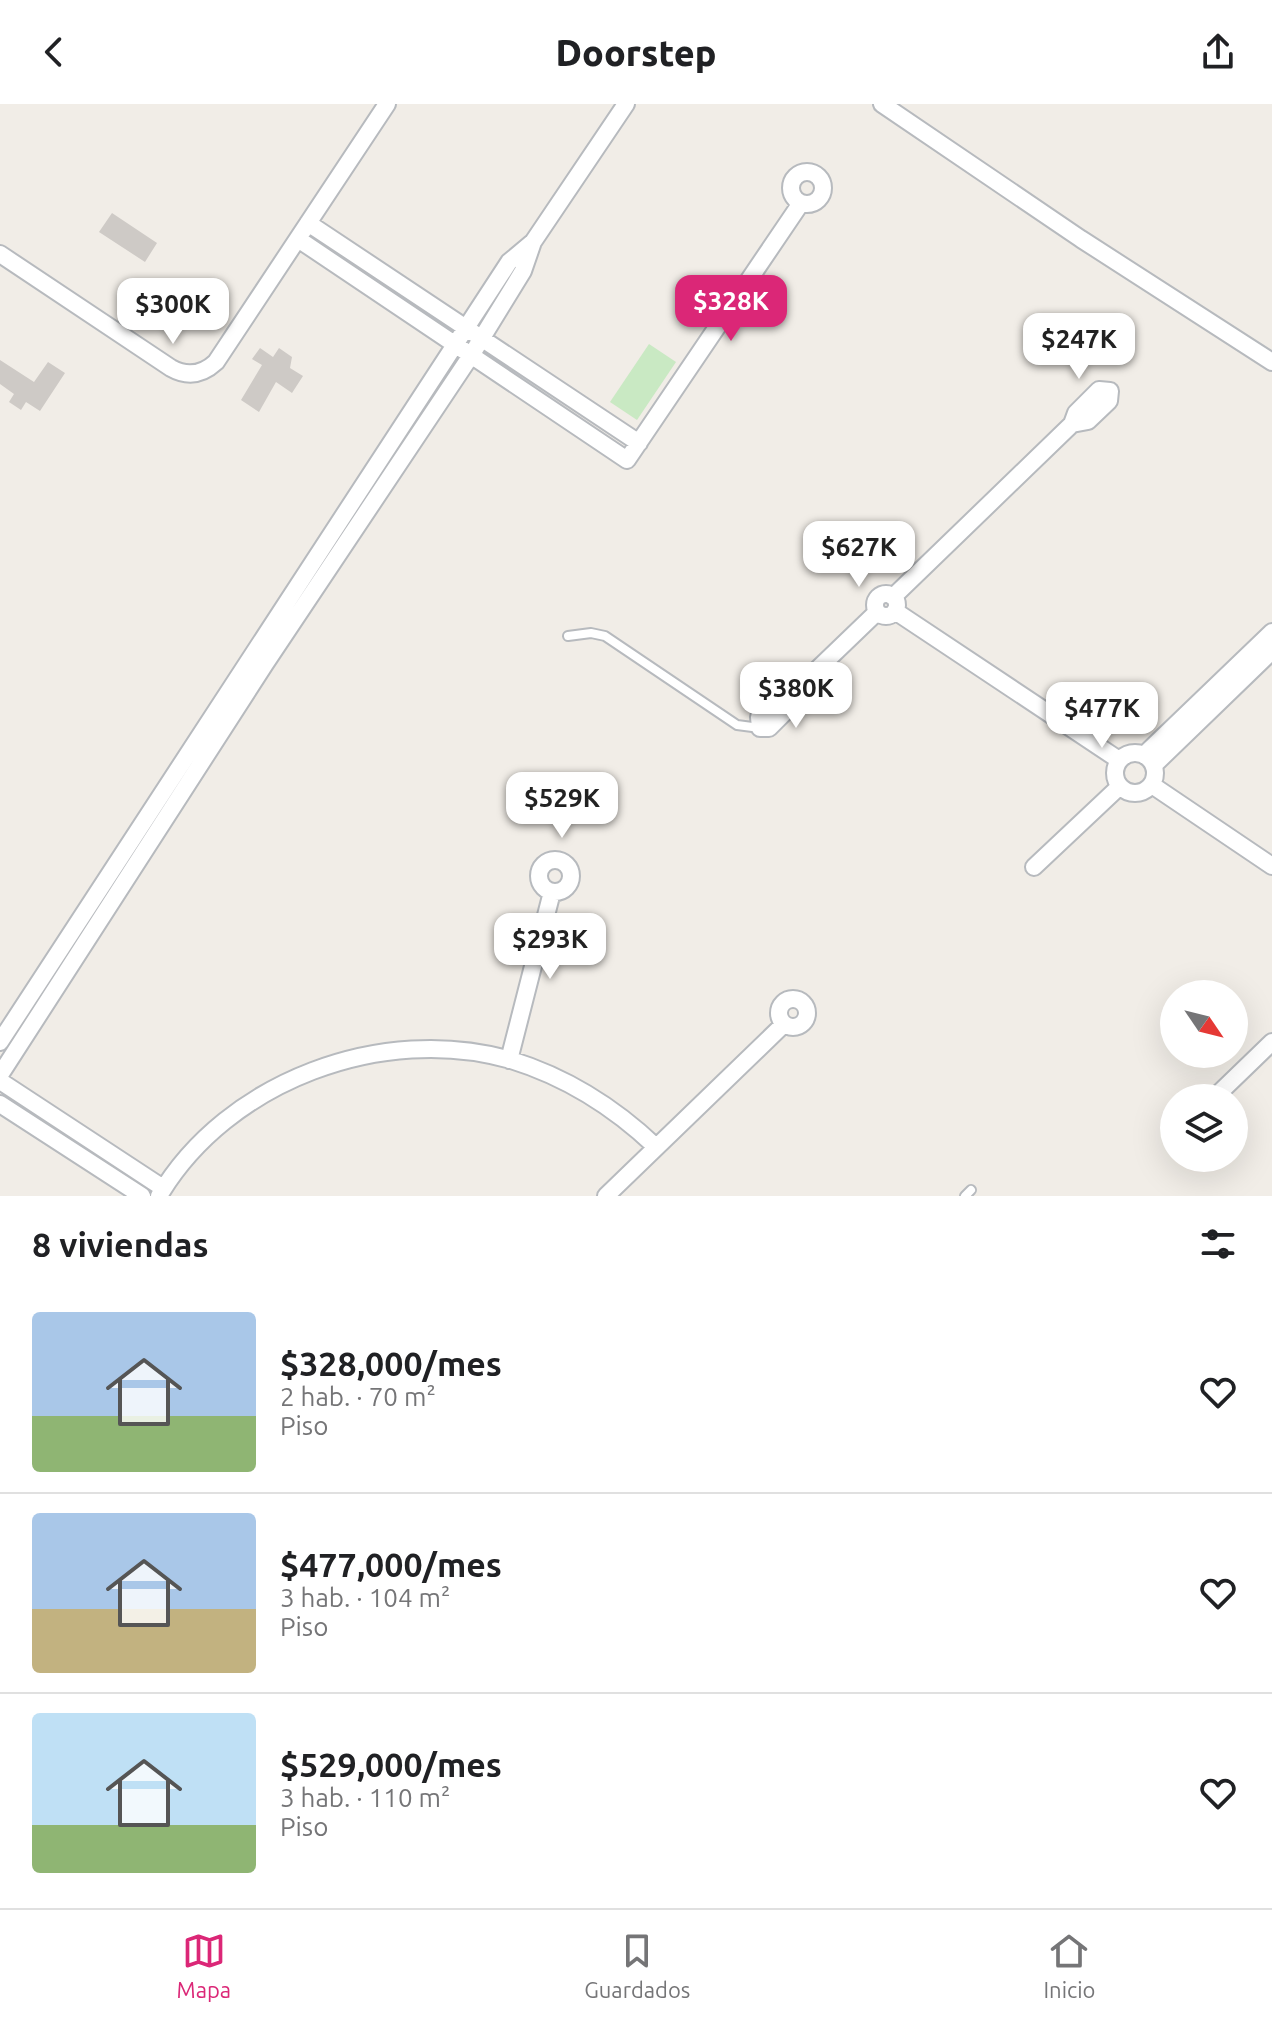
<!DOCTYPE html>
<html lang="es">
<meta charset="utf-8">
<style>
body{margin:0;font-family:Ubuntu,sans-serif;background:#f6f6f6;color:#202124;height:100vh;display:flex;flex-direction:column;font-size:30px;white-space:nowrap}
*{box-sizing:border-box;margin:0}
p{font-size:26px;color:#757577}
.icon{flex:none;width:44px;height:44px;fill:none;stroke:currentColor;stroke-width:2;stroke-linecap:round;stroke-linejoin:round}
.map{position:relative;height:1092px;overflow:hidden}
.panel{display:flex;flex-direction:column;background:#fff;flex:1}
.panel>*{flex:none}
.needle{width:52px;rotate:125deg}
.tools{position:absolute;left:1160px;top:876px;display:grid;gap:16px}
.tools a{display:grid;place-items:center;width:88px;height:88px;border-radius:50%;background:#fff;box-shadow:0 8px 32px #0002;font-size:40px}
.price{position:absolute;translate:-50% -68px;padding:0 18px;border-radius:16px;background:#fff;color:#222;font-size:26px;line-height:52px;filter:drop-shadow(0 2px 4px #0008)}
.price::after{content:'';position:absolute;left:50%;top:48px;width:24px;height:18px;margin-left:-12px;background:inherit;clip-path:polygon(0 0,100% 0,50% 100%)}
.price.selected{background:#db2777;color:#fff}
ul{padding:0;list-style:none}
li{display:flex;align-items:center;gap:24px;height:200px;padding:0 32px}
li+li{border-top:2px solid #e0e0e0}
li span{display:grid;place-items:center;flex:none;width:224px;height:160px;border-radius:8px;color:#555}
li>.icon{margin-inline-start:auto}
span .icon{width:96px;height:96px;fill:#fffc;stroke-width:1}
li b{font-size:34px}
h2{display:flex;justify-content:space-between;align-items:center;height:96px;padding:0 32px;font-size:34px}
header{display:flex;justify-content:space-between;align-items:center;height:104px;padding:0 32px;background:#fff;font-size:36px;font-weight:800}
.dock{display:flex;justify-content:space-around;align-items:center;height:112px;border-top:2px solid #e0e0e0;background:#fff;font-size:22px;color:#757577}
.dock a{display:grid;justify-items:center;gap:4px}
.dock .selected{color:#db2777}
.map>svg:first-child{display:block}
.green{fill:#c9e9c3}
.building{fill:#cecac6}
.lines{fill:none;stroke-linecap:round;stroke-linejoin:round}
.service-casing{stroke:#b7babe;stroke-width:12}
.minor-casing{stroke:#b7babe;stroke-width:20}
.service{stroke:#fff;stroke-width:8}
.minor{stroke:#fff;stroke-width:16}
</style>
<header><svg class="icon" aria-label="back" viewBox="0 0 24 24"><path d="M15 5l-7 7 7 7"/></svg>Doorstep<svg class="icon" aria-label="share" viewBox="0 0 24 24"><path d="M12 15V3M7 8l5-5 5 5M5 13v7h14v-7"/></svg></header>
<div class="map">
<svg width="1272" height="1092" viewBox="0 0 1272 1092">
<rect width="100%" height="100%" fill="#f1ede7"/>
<!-- green -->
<path class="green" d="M649,240L676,258L637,316L610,298Z"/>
<!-- building -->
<path class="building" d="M112,109L157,139L145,158L99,128Z
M260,244L273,253L279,244L292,253L290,264L303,272L292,289L276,278L259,308L241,296L262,261L252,255Z
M0,256L34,278L48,258L65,269L40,307L26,298L21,306L9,298L14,290L0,280Z"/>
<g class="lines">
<!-- service casing -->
<g class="service-casing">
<path id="service" d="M568,532L591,529L605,532L737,621L760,624
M965,1092L971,1086"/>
</g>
<!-- minor casing -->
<g class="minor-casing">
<path id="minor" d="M882,0L1081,135L1272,258
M791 84a16 16 0 1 1 32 0a16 16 0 1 1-32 0Z
M308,119L639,339
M298,135L627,356L801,99
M0,150L171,264C187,273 202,271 216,258L387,0
M875 501a11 11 0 1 1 22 0a11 11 0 1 1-22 0Z
M893,493L1072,320L1076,309L1099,286L1110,287L1109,297L1088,317L1072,320
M895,507L1119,656
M799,583L796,597L769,624H760L759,613L785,586L799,583L877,508
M1115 669a20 20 0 1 1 40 0a20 20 0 1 1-40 0Z
M1144,651L1272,528
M1154,661L1272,547
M1152,681L1272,762
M539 772a16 16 0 1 1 32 0a16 16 0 1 1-32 0Z
M1034,763L1119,683
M779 909a14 14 0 1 1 28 0a14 14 0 1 1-28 0Z
M0,938L509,158L533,138
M509,956L552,788
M0,971L265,560L472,250L523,167L533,138L626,0
M0,977L163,1084
M1214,994L1272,938
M0,1000L142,1092
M159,1092C227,977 383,919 511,956C566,973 615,1004 656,1043
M606,1092L784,920"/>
</g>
<!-- service -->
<use href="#service" class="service"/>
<!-- minor -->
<use href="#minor" class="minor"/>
</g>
</svg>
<div class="tools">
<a><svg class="needle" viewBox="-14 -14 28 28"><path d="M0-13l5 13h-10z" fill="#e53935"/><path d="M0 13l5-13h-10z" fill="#757577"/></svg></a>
<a><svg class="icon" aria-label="layers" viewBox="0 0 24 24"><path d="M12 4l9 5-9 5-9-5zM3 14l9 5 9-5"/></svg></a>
</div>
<b class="price selected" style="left:731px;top:239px">$328K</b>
<b class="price" style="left:173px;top:242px">$300K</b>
<b class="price" style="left:1079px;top:277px">$247K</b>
<b class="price" style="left:859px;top:485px">$627K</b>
<b class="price" style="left:796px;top:626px">$380K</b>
<b class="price" style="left:1102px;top:646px">$477K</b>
<b class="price" style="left:562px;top:736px">$529K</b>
<b class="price" style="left:550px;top:877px">$293K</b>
</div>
<section class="panel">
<h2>8 viviendas<svg class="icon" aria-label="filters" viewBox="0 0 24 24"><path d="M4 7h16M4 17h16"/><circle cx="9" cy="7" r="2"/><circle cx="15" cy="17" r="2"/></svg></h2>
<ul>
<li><span style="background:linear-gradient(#a9c7e8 65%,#8fb573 0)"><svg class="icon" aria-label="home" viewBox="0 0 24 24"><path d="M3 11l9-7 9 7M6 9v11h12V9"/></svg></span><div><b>$328,000/mes</b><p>2 hab. · 70 m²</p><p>Piso</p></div><svg class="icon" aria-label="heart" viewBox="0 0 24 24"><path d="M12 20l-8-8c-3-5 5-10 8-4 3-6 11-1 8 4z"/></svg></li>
<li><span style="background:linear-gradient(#a9c7e8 60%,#c2b280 0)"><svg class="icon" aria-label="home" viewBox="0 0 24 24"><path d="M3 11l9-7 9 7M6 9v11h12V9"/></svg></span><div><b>$477,000/mes</b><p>3 hab. · 104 m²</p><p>Piso</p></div><svg class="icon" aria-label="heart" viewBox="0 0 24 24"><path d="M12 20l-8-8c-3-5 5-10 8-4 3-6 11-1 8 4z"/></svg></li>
<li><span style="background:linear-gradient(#bfe0f5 70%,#8fb573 0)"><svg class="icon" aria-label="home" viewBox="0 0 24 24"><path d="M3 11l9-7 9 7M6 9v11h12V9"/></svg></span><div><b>$529,000/mes</b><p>3 hab. · 110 m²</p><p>Piso</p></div><svg class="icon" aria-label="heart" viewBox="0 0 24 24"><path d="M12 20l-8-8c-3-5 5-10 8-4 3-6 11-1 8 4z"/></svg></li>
</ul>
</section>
<nav class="dock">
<a class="selected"><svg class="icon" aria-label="map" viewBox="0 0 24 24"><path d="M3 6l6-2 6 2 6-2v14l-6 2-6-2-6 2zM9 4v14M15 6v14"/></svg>Mapa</a>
<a><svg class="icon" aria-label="saved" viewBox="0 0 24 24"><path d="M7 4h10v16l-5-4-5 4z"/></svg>Guardados</a>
<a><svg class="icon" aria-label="home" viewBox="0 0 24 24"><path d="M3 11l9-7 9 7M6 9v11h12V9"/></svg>Inicio</a>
</nav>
